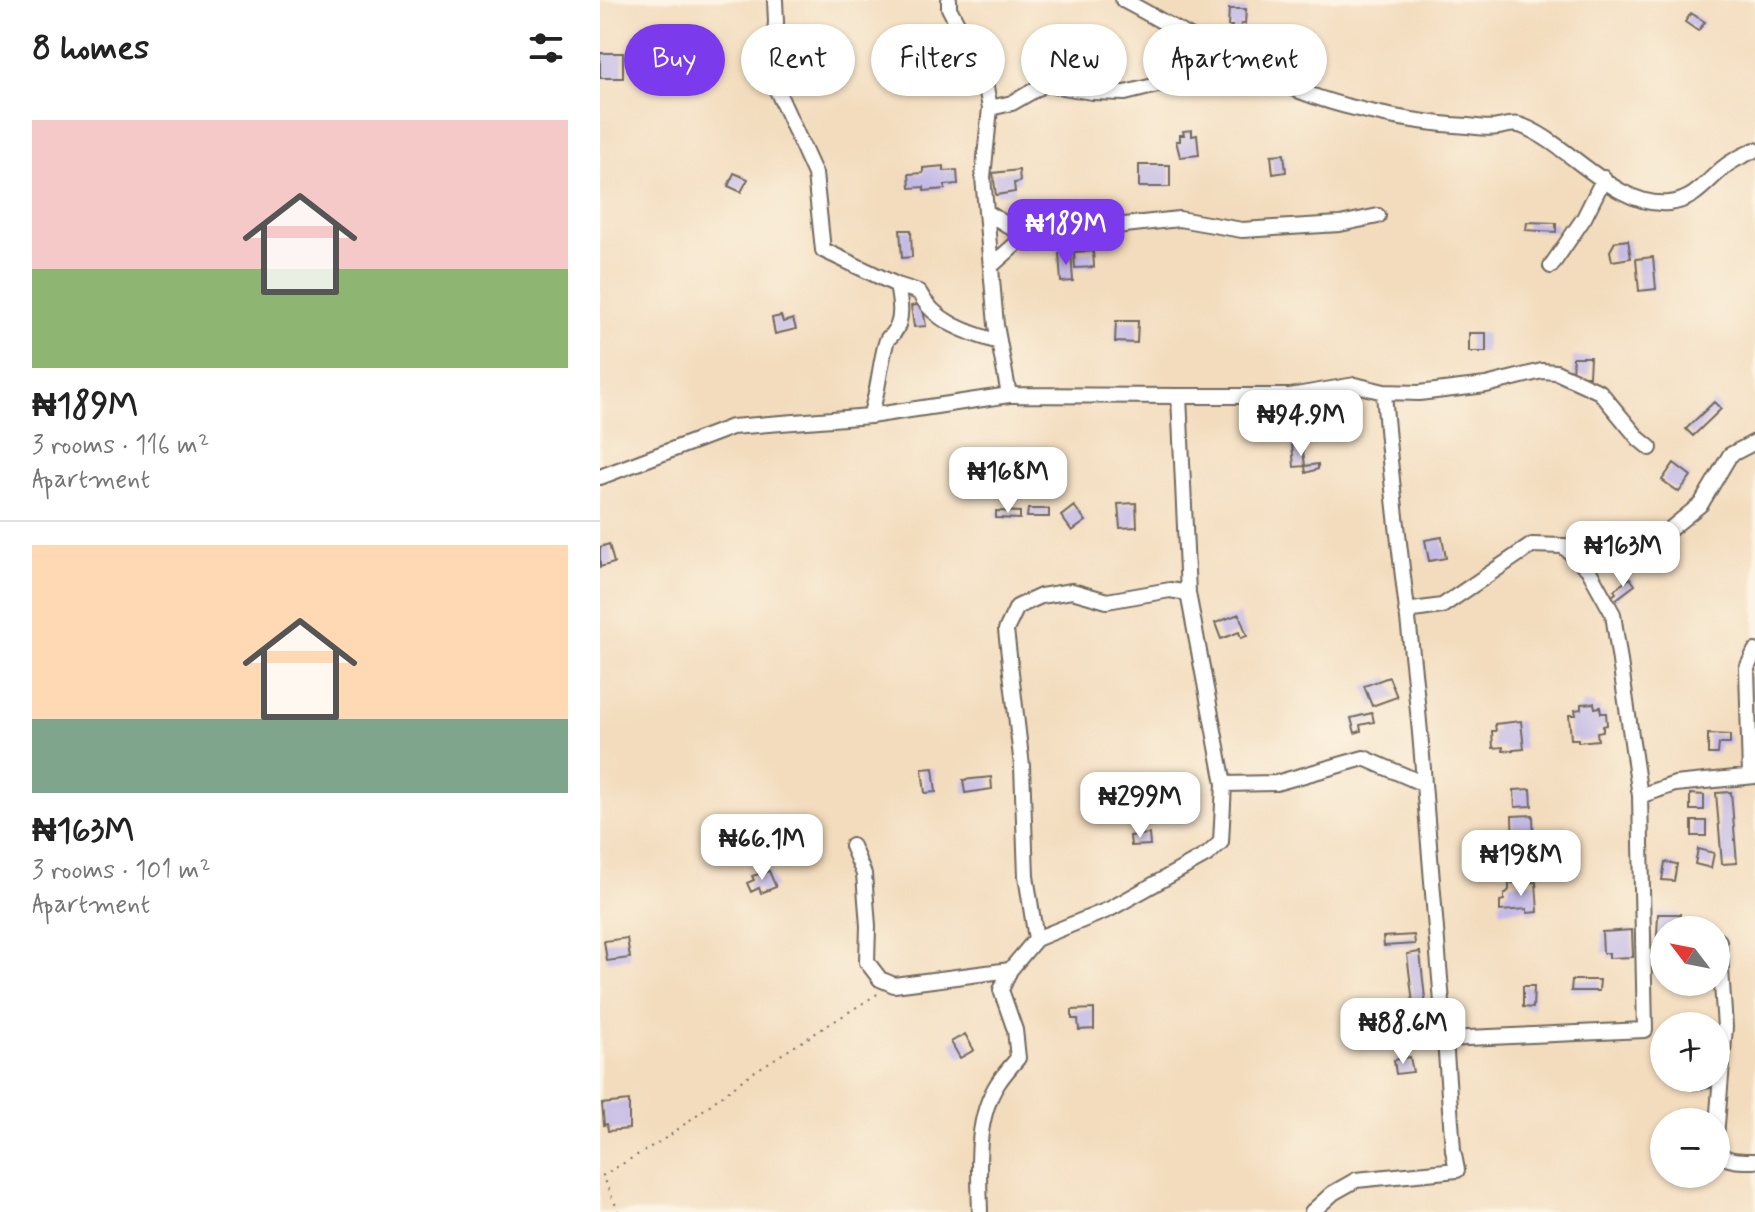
<!DOCTYPE html>
<meta charset="utf-8">
<style>
body{margin:0;font-family:Mynerve,sans-serif;background:#f6f6f6;color:#222;height:100vh;display:flex;flex-direction:column;font-size:30px;white-space:nowrap}
*{box-sizing:border-box;margin:0}
p{font-size:26px;color:#767676}
.icon{flex:none;width:44px;height:44px;fill:none;stroke:currentColor;stroke-width:2;stroke-linecap:round;stroke-linejoin:round}
.map{position:relative;flex:1;overflow:hidden}
.panel{display:flex;flex-direction:column;background:#fff;width:600px}
.panel>*{flex:none}
.top-card{position:absolute;left:24px;top:24px;width:760px;height:72px;display:flex;gap:16px}
.needle{width:52px;rotate:302deg}
.tools{position:absolute;left:1050px;top:916px;display:grid;gap:16px}
.tools a{display:grid;place-items:center;width:80px;height:80px;border-radius:50%;background:#fff;box-shadow:0 2px 6px #0004;font-size:40px}
.price{position:absolute;translate:-50% -68px;padding:0 18px;border-radius:16px;background:#fff;color:#222;font-size:26px;line-height:52px;filter:drop-shadow(0 2px 4px #0008)}
.price::after{content:'';position:absolute;left:50%;top:48px;width:24px;height:18px;margin-left:-12px;background:inherit;clip-path:polygon(0 0,100% 0,50% 100%)}
.price.on{background:#7c3aed;color:#fff}
ul{padding:0;list-style:none}
li{display:grid;align-content:center;gap:16px;height:424px;padding:0 32px}
li+li{border-top:2px solid #e0e0e0}
li span{display:grid;place-items:center;height:248px;border-radius:0px;color:#555}
li>.icon{margin-inline-start:auto}
span .icon{width:144px;height:144px;fill:#fffc;stroke-width:1}
li b{font-size:34px}
h2{display:flex;justify-content:space-between;align-items:center;height:96px;padding:0 32px;font-size:34px}
.tag{padding:0 28px;border-radius:36px;background:#fff;box-shadow:0 2px 6px #0004;font-size:28px;line-height:72px}
.tag.on{background:#7c3aed;color:#fff}
main{display:flex;flex:1;min-height:0}
.map>svg:first-child{display:block}
.building{fill:#c4bae6}
.lines{fill:none;stroke-linecap:round;stroke-linejoin:round}
.minor-casing{stroke:#71695e;stroke-width:18}
.path{stroke:#71695e;stroke-width:2;stroke-dasharray:2 6;stroke-linecap:butt}
.minor{stroke:#fff;stroke-width:14}
</style>
<main>
<section class="panel">
<h2>8 homes<svg class="icon" aria-label="filters" viewBox="0 0 24 24"><path d="M4 7h16M4 17h16"/><circle cx="9" cy="7" r="2"/><circle cx="15" cy="17" r="2"/></svg></h2>
<ul>
<li><span style="background:linear-gradient(#f6c9c9 60%,#8fb573 0)"><svg class="icon" aria-label="home" viewBox="0 0 24 24"><path d="M3 11l9-7 9 7M6 9v11h12V9"/></svg></span><div><b>₦189M</b><p>3 rooms · 116 m²</p><p>Apartment</p></div></li>
<li><span style="background:linear-gradient(#ffd9b3 70%,#7fa58c 0)"><svg class="icon" aria-label="home" viewBox="0 0 24 24"><path d="M3 11l9-7 9 7M6 9v11h12V9"/></svg></span><div><b>₦163M</b><p>3 rooms · 101 m²</p><p>Apartment</p></div></li>
</ul>
</section>
<div class="map">
<svg width="1155" height="1212" viewBox="0 0 1155 1212">
<rect width="100%" height="100%" fill="#fcf5e5"/>
<filter id="ink" filterUnits="userSpaceOnUse"><feTurbulence type="fractalNoise" baseFrequency=".0125" numOctaves="2"/><feDisplacementMap in="SourceGraphic" scale="16" xChannelSelector="R" yChannelSelector="G"/><feConvolveMatrix kernelMatrix="1 2 1 2 8 2 1 2 1" color-interpolation-filters="sRGB"/></filter>
<filter id="wash" filterUnits="userSpaceOnUse"><feTurbulence type="fractalNoise" baseFrequency=".006" numOctaves="4" result="noise"/><feDisplacementMap in="SourceGraphic" scale="32" xChannelSelector="R" yChannelSelector="G"/><feGaussianBlur stdDeviation="1.8" result="paint"/><feColorMatrix in="noise" values="0 0 0 0 0 0 0 0 0 0 0 0 0 0 0 0 0 1.4 0 .05"/><feComposite in="paint" operator="in"/></filter>
<g filter="url(#wash)">
<rect width="100%" height="100%" fill="#f3dcbd"/>
<g id="blocks">
<!-- building -->
<path class="building" d="M629,9H646L645,24H641L640,31H632V26H628Z
M1091,13L1105,22L1098,31L1085,22Z
M331,49V61L312,62L311,50Z
M0,53H23V78H0Z
M592,130V136L597,135L599,155L580,157L576,141H580V135H584L583,131Z
M684,154L686,172L673,174L671,155Z
M539,165H570V187H539Z
M344,166V171L357,170L358,184L345,185V189L324,191V187L310,188L309,174L323,173V168Z
M419,170L420,182L414,183L415,192L396,195L393,173Z
M134,173L148,179L141,192L128,186Z
M927,222L956,223V232L926,230Z
M300,230H311L312,257L302,258Z
M1028,240L1031,258L1012,261L1010,251L1015,242Z
M493,251L494,267L475,268L474,252Z
M471,252L473,281L461,282L459,253Z
M1053,257L1056,289L1039,291L1036,259Z
M322,304L326,326L314,327L311,306Z
M181,316L183,322L193,319L196,329L175,334L172,318Z
M516,321H538L537,343L515,342Z
M869,333H886V352H869Z
M973,357H990L989,376H972Z
M1114,402L1121,409L1093,436L1086,429Z
M702,443L705,466L718,464V469L706,473L705,466L694,467L692,444Z
M1074,463L1091,476L1079,492L1062,480Z
M536,503L537,527L520,528L518,504Z
M474,506L486,521L472,531L461,516Z
M428,509H449V517H427Z
M396,511L420,512V519L396,518Z
M842,537L846,558L829,561L825,540Z
M9,544L14,563L0,567V547Z
M1030,578L1035,585L1015,600L1012,596L1016,593L1014,590Z
M639,614L647,636L641,638L639,632L621,639L615,623Z
M789,677L797,697L772,706L764,686Z
M994,703L995,708L1000,707L1001,713H1006L1007,725L1003,726V731L997,732L998,740L978,742V739H971L969,715H976L975,710L981,709V704Z
M772,713L774,722L760,725L761,731L755,733L751,718Z
M921,721L924,749L903,751V747L893,748L892,731H896L895,724Z
M1108,734L1130,735V744H1119L1118,754H1108Z
M333,768L336,792L325,793L322,769Z
M391,777L392,789L365,793L363,780Z
M931,789L932,806L915,807L914,790Z
M1131,792L1137,863L1122,864L1116,793Z
M1090,794L1104,795V810H1090Z
M933,815L934,852L913,853L912,816Z
M1092,821H1106V836H1092Z
M549,834L550,845L531,846L530,836Z
M948,835V867L940,868L939,836Z
M1098,849L1114,853L1111,868L1095,864Z
M1065,862L1077,864L1074,881L1062,880Z
M169,871L176,887L161,893L159,888L151,892L147,883L154,880L152,876Z
M936,882L938,912L927,913V909L900,911V901L904,900V895L909,890V883Z
M1058,914H1080L1079,930H1064V936H1057Z
M1032,930L1033,957L1009,958V953H1003L1002,932Z
M814,935L815,944L784,946L783,937Z
M27,938L30,958L7,961L4,941Z
M820,952L827,1017L815,1019L807,954Z
M972,980H1000L999,991H971Z
M923,986H934L933,1008L923,1007Z
M494,1009V1029L479,1030L478,1019H472V1010Z
M365,1034L374,1050L360,1058L351,1042Z
M810,1057L813,1072L796,1074L794,1060Z
M1092,1078H1109L1110,1088L1093,1090Z
M29,1101V1129L8,1131L7,1124L4,1125L2,1104Z"/>
</g>
</g>
<g filter="url(#ink)">
<use href="#blocks" fill-opacity="0" stroke="#71695e" stroke-width="2"/>
<g class="lines">
<!-- minor casing -->
<g class="minor-casing">
<path id="minor" d="M175,0L176,22L171,77L215,174L223,250L297,285C300,301 304,320 293,334C287,341 289,334 286,343C279,368 279,390 270,416
M349,0V8L383,72L390,108L383,177L396,325L409,395L579,396L588,593L624,784L621,842L608,854L510,909L436,939L410,970L401,990L415,1030L418,1058C411,1066 404,1074 398,1083C374,1120 379,1170 380,1212
M523,0C597,39 671,89 754,108C790,117 830,124 868,126C877,127 889,129 898,127C910,125 915,122 927,128C972,148 1017,208 1069,203C1095,200 1105,183 1123,168C1132,160 1144,155 1155,150
M390,108L412,103L445,84L492,92L525,93L643,64
M388,213L425,236
M391,266L425,236L579,219L642,230L740,224L778,216
M951,266L984,218L1004,178
M297,285L319,292C334,322 368,333 399,342
M784,392L819,393L886,385L942,371L956,372L1000,392L1039,439L1050,448
M579,396H690L755,385L784,392C793,523 816,653 824,784L764,758L676,783L624,784
M0,477L132,427L270,416L409,395
M964,546L1004,550L1058,539L1101,504L1130,455L1155,442
M1150,776L1147,668L1155,651
M824,784L845,1039
M1040,796L1075,784L1155,776
M252,846L264,874L268,926L267,962L280,979L294,985L410,970
M436,939L426,876L422,766L406,630L417,607L441,596L472,591L507,601L570,590L588,593
M1116,1137L1125,1027L1119,941
M1116,1137L1118,1153C1129,1162 1142,1161 1155,1161
M712,1212L733,1193L756,1180L857,1170L853,1150L845,1039L1045,1030L1040,796L1013,614L988,569L963,546L932,545L842,606L806,611"/>
</g>
<!-- path -->
<path class="path" d="M19,1212L2,1176L69,1136L149,1075L279,993"/>
<!-- minor -->
<use href="#minor" class="minor"/>
</g>
</g>
</svg>
<div class="tools">
<a><svg class="needle" viewBox="-14 -14 28 28"><path d="M0-13l5 13h-10z" fill="#e53935"/><path d="M0 13l5-13h-10z" fill="#767676"/></svg></a>
<a>+</a>
<a>−</a>
</div>
<b class="price on" style="left:466px;top:267px">₦189M</b>
<b class="price" style="left:701px;top:458px">₦94.9M</b>
<b class="price" style="left:408px;top:515px">₦168M</b>
<b class="price" style="left:1023px;top:589px">₦163M</b>
<b class="price" style="left:540px;top:840px">₦299M</b>
<b class="price" style="left:162px;top:882px">₦66.1M</b>
<b class="price" style="left:921px;top:898px">₦198M</b>
<b class="price" style="left:803px;top:1066px">₦88.6M</b>
<div class="top-card">
<a class="tag on">Buy</a>
<a class="tag">Rent</a>
<a class="tag">Filters</a>
<a class="tag">New</a>
<a class="tag">Apartment</a>
</div>
</div>
</main>
